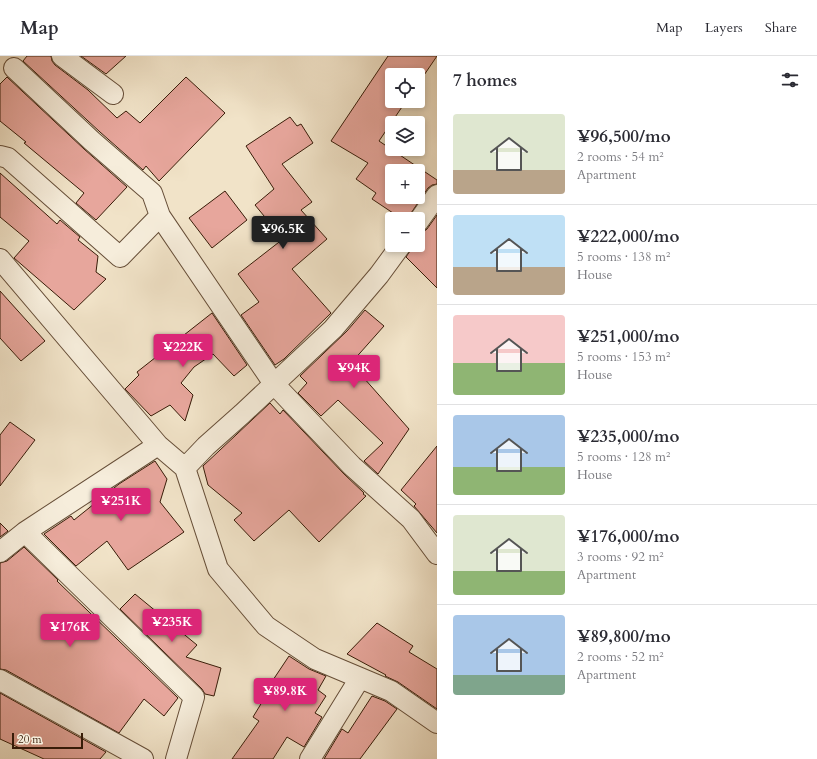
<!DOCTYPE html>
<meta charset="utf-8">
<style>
body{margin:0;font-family:Cardo,serif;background:#f2f2f3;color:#2b2b33;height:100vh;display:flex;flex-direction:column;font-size:15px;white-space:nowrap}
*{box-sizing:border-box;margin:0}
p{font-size:13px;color:#7c7c81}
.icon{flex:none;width:22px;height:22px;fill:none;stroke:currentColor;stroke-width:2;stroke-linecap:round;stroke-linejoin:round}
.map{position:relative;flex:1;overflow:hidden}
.details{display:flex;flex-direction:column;background:#fff;width:380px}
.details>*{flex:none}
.tools{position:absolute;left:385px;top:12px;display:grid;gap:8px}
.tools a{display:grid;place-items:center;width:40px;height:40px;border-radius:4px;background:#fff;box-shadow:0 2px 6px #0003;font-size:20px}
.scale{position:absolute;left:12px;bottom:10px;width:71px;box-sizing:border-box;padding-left:4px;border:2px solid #381c08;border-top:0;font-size:11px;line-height:14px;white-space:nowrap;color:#381c08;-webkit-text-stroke:3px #f6eddb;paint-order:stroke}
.price{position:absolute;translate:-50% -34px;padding:0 9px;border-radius:4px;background:#db2777;color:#fff;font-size:13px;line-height:26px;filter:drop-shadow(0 1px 2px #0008)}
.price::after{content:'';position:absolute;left:50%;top:24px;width:12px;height:9px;margin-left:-6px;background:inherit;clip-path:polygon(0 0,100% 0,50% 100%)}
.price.on{background:#222;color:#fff}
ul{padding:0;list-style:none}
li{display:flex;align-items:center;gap:12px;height:100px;padding:0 16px}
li+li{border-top:1px solid #e1e1e2}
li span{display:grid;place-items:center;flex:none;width:112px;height:80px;border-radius:4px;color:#555}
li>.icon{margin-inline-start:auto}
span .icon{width:48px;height:48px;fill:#fffc;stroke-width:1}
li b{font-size:17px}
h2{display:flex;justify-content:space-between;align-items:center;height:48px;padding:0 16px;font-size:17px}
header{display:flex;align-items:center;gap:24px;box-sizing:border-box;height:56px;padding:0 20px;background:#fff;border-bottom:1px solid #e1e1e2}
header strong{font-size:19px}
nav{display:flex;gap:22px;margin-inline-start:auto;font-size:14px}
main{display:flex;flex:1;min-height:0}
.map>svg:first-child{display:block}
.building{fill:#e7a69c;stroke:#381c08;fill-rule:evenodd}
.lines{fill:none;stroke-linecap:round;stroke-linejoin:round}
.street-casing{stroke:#664e38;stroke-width:22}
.street{stroke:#f6eddb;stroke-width:20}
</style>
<header>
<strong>Map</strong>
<nav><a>Map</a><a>Layers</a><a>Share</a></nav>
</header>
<main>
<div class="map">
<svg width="437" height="703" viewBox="0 0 437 703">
<rect width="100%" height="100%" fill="#f1e3c8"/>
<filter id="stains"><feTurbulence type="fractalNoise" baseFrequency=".005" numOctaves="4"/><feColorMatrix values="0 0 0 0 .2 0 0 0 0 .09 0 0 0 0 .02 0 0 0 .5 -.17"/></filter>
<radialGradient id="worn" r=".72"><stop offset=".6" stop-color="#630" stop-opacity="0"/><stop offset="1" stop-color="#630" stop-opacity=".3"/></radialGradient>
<!-- building -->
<path class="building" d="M27,0H51L52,5L55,9L88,34L117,62L126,55L140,67L186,21L225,57L159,125L146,110L143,114L100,76L23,5Z
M81,0H126L106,18Z
M388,0H437L418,28V19H392V45H406L379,85L437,124V128L432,129L428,132L407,163H402L372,143L376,137L356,123L368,107L331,85ZM392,115H418V141H392Z
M7,21L84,93L127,131L96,164L76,147L84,137L24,87L26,86L0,65V28Z
M290,61L297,70L301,68L313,87L282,108L312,146L301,154L327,183L292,213L331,257L284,303L275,309L241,259L259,246L238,218L283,183L255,149L274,133L246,90Z
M0,117L57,168L60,164L80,181L78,184L98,200L96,216L106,223L74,254L14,202L29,185L0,161Z
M225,135L247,164L212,192L189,162Z
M437,159V232L406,201L410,195L412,189H418V177L423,176L427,173Z
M0,235L45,285L21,305L0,282Z
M365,254L384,270L352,306L365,319L363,321L409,373L378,418L364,405L383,387L338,344L321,360L298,337L307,327L300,320L347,275Z
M212,257L247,309L234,320L213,298L194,311L181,327L193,339L185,365L170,349L151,360L125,333L139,319L137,316Z
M270,347L280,358L283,354L344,418L364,437L363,438L366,440L319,486L289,454L254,485L234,464L242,457L208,429L203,410Z
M10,366L35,384L0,430V379Z
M437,390V477L414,450L416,448L401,434Z
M155,405L167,423L160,446L184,476L128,514L107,485L76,510L44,478L71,460L74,464L119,428Z
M0,467L8,475L0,481Z
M24,491L58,524L57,525L178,642L164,660L144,643L119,677L6,614L0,613V507L7,505Z
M135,538L197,589L186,601L221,612L214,640L205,638L202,633L120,553Z
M377,567L413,590L409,596L437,613V653L398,626L385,620L386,619L347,598Z
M289,600L309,613L326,620L318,634L326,640L315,657L322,661L304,691L287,681L273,703H232L259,665L253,661L273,628L271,627Z
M0,637L106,696L100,703H44L0,683Z
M372,640L385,645L397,653L360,703H324L342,673L348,677Z"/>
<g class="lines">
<!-- street casing -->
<g class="street-casing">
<path id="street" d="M62,0L113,38
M14,12L92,85L152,137L160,160
M0,100L8,102L120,201L160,160L274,328L352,410L411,463L437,498
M418,166L437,139
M0,203L158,389L185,412L218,513L266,570L315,603L391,635L437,667
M185,412L206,390L242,358L333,273L379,219L401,189
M25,476L194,641L176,703
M0,496L25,476L158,389
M0,624L143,703
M310,703L360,622"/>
</g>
<!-- street -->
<use href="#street" class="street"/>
</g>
<rect width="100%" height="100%" filter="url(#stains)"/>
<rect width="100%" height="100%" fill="url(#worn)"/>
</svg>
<div class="tools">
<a><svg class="icon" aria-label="locate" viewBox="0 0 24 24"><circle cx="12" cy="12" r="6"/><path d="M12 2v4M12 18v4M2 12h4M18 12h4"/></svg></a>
<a><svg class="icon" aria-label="layers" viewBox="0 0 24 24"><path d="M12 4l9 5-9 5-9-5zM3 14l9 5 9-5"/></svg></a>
<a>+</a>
<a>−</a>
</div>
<div class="scale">20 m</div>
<b class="price on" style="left:283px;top:194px">¥96.5K</b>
<b class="price" style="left:183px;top:312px">¥222K</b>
<b class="price" style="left:354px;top:333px">¥94K</b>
<b class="price" style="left:121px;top:466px">¥251K</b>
<b class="price" style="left:172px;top:587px">¥235K</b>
<b class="price" style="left:70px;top:592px">¥176K</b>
<b class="price" style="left:285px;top:656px">¥89.8K</b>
</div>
<section class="details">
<h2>7 homes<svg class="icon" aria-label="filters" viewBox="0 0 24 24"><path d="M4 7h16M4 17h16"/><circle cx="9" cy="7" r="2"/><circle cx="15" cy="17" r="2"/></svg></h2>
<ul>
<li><span style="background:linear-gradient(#dfe7d0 70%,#b9a48a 0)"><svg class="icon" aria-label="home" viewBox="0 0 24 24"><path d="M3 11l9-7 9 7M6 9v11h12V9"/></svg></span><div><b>¥96,500/mo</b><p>2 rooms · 54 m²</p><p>Apartment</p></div></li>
<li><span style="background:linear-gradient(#bfe0f5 65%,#b9a48a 0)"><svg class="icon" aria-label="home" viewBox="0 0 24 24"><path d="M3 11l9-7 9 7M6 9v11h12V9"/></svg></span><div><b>¥222,000/mo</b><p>5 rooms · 138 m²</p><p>House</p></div></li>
<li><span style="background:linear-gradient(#f6c9c9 60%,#8fb573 0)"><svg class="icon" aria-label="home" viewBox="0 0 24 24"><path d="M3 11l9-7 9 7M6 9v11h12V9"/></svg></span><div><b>¥251,000/mo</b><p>5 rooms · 153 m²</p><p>House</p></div></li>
<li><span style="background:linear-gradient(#a9c7e8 65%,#8fb573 0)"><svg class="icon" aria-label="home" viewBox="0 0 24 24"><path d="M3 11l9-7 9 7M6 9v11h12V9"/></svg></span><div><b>¥235,000/mo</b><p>5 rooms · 128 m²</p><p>House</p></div></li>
<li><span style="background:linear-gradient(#dfe7d0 70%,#8fb573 0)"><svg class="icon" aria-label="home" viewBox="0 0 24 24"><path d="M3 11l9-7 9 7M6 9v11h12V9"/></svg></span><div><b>¥176,000/mo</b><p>3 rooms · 92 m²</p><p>Apartment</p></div></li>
<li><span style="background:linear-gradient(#a9c7e8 75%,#7fa58c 0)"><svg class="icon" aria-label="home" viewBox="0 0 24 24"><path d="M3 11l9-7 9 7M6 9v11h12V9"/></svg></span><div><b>¥89,800/mo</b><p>2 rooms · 52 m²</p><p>Apartment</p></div></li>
</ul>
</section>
</main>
